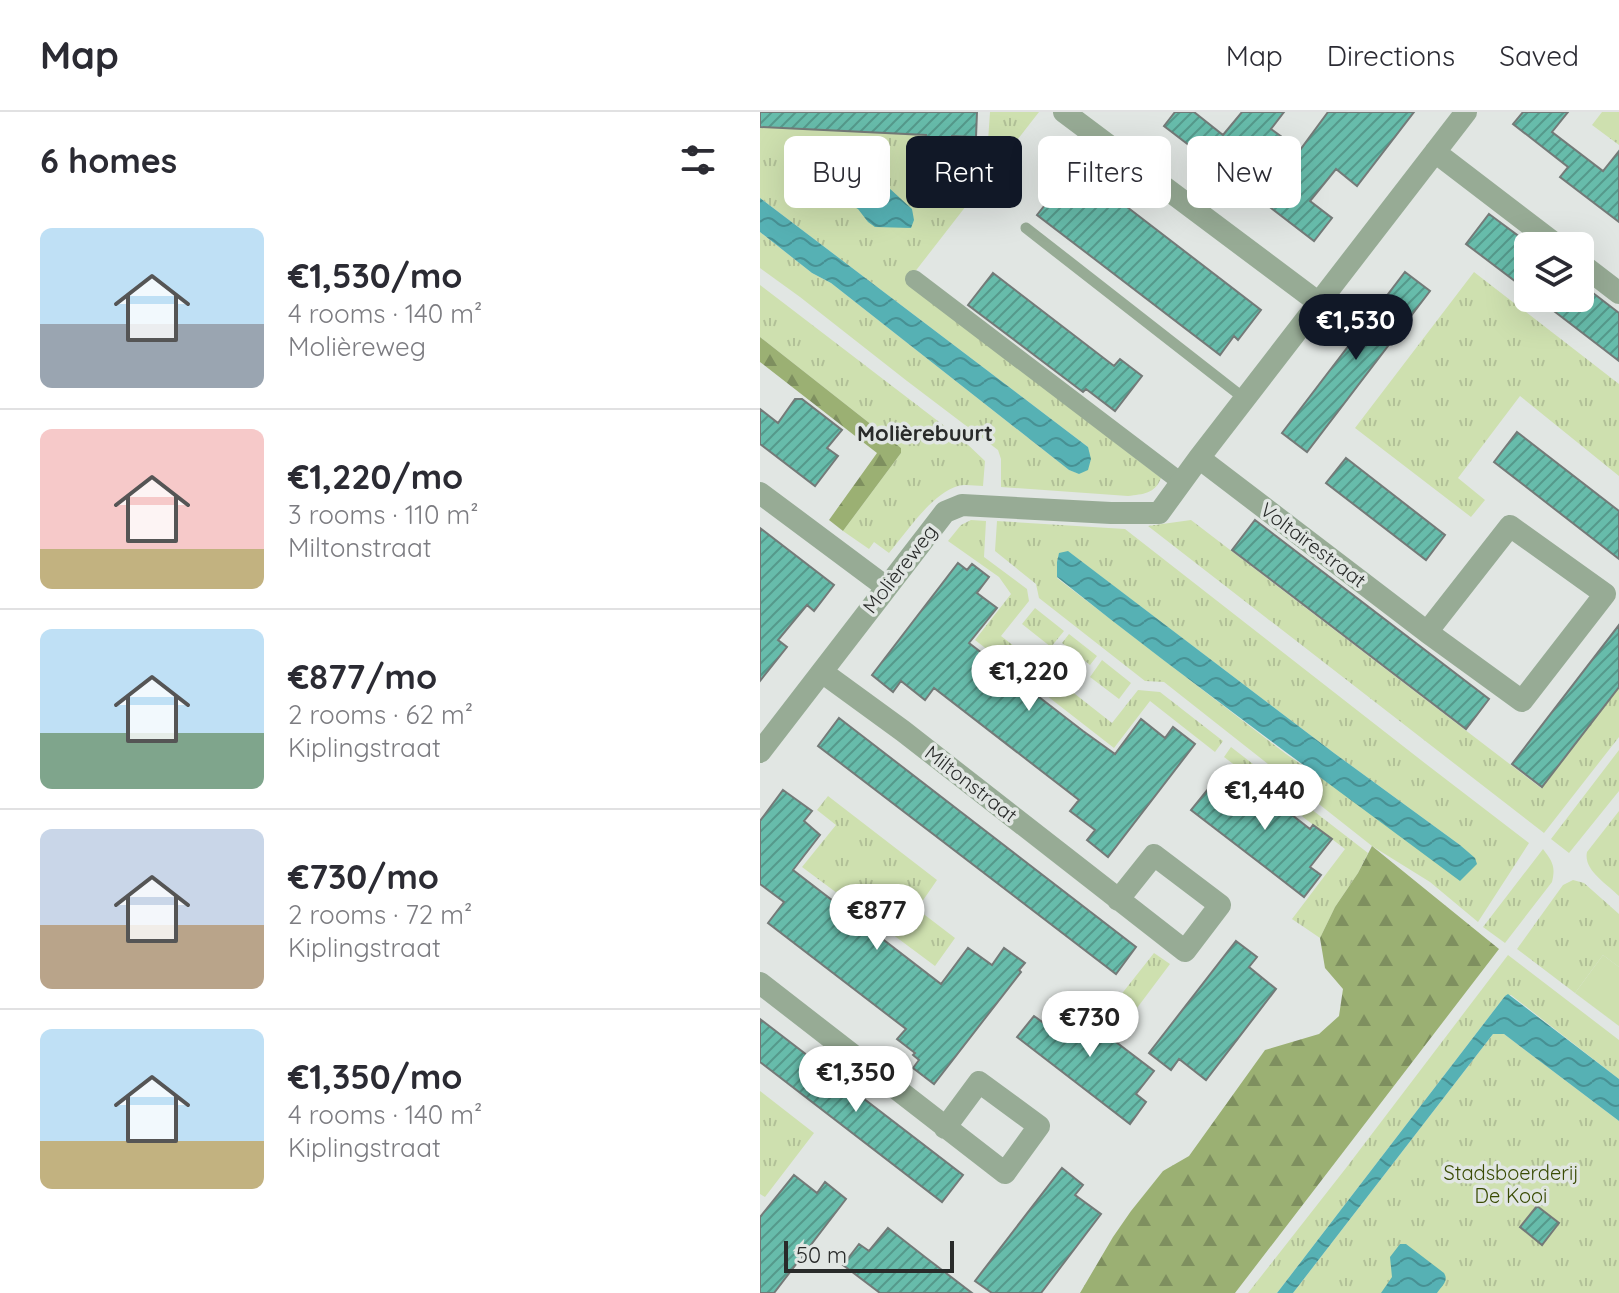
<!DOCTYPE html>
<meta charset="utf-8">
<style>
body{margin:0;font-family:Quicksand,sans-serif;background:#f7f7f7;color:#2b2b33;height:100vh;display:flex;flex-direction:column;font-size:30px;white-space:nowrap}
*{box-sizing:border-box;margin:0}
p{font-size:26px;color:#7c7c81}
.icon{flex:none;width:44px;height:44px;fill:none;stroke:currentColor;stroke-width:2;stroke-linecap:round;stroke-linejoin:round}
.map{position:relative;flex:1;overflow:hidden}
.details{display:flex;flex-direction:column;background:#fff;width:760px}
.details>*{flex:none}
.top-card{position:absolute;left:24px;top:24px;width:714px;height:72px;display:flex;gap:16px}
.controls{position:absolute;left:754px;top:120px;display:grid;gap:16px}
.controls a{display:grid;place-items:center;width:80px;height:80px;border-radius:12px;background:#fff;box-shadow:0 8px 32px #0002;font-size:40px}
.scale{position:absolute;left:24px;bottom:20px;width:170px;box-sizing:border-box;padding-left:8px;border:4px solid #292b2a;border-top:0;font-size:22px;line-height:28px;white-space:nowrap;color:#292b2a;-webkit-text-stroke:6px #e1e6e3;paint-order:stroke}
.price{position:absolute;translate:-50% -68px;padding:0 18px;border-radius:28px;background:#fff;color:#222;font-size:26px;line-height:52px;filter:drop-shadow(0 2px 4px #0008)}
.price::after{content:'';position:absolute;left:50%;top:48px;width:24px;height:18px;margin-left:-12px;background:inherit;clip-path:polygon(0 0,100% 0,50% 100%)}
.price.active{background:#111827;color:#fff}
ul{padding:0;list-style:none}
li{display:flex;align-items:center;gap:24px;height:200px;padding:0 40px}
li+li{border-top:2px solid #e1e1e2}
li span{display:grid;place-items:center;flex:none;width:224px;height:160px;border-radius:12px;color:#555}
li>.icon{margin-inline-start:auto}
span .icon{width:96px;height:96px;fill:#fffc;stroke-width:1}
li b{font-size:34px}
h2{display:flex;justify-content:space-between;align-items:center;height:96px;padding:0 40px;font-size:34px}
.chip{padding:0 28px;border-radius:12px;background:#fff;box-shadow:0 8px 32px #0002;font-size:28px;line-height:72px}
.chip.active{background:#111827;color:#fff}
header{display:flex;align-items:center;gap:48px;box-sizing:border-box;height:112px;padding:0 40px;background:#fff;border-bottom:2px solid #e1e1e2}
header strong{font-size:38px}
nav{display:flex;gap:44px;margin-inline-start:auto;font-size:28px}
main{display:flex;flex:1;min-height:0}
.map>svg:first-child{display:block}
.grass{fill:url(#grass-tufts);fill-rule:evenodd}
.forest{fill:url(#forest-firs)}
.pitch{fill:#cee0af}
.water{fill:url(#water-waves)}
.building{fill:url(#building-hatch);stroke:#747a78;stroke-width:2}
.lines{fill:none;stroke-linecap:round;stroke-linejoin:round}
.service{stroke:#97ab95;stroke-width:11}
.pedestrian{stroke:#97ab95;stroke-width:18}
.minor{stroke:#97ab95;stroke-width:22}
.labels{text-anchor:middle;stroke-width:7;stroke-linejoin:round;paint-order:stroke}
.street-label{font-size:20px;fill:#292b2a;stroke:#e1e6e3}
.park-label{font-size:20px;fill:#394b03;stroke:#e1e6e3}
.neighbourhood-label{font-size:22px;font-weight:bold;fill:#292b2a;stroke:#e1e6e3}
</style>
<header>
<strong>Map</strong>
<nav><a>Map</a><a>Directions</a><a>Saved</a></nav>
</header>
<main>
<section class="details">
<h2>6 homes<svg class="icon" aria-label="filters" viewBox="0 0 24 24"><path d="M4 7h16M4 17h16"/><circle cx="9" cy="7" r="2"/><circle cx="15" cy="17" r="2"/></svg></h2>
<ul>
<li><span style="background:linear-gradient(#bfe0f5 60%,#9aa5b1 0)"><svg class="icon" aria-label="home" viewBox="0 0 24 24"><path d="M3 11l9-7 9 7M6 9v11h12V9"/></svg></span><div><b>€1,530/mo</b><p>4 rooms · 140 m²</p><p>Molièreweg</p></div></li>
<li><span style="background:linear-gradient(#f6c9c9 75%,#c2b280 0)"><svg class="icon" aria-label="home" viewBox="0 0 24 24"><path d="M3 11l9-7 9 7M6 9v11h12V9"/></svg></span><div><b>€1,220/mo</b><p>3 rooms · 110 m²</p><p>Miltonstraat</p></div></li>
<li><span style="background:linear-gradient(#bfe0f5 65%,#7fa58c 0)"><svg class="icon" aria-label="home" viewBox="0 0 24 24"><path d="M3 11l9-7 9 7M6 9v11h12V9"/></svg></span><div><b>€877/mo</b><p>2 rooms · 62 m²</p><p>Kiplingstraat</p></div></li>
<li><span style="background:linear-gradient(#c9d6e8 60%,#b9a48a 0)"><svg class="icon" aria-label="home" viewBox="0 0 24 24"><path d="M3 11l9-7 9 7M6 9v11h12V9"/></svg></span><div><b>€730/mo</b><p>2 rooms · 72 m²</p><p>Kiplingstraat</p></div></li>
<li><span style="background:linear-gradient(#bfe0f5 70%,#c2b280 0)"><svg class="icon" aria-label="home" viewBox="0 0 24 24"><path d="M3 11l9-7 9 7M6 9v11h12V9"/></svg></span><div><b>€1,350/mo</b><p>4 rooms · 140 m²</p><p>Kiplingstraat</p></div></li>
</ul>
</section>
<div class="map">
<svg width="859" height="1181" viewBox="0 0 859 1181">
<defs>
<pattern id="grass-tufts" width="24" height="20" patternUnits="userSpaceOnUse" patternTransform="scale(2)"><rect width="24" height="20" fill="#cee0af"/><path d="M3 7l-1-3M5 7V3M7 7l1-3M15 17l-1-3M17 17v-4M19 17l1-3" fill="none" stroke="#b1c097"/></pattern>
<pattern id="forest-firs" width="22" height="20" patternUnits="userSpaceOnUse" patternTransform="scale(2)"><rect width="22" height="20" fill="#9bb073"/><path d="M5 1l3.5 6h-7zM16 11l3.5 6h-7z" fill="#7e8f5f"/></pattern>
<pattern id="water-waves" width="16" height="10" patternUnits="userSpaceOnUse" patternTransform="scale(2)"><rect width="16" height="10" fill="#56b1b4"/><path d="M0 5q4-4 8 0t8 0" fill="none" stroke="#479093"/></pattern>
<pattern id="building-hatch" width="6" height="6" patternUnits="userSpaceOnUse" patternTransform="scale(2)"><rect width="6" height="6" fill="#67bcab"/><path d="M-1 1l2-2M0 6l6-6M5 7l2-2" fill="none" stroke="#55998b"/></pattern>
</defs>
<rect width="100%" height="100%" fill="#e1e6e3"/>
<!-- grass -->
<path class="grass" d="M230,0H279L147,170L401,366C395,382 383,382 368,384L241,375V347L238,338L147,269L40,185L0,156V120L52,161L71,171L309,358L320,362L328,335L0,86V15L166,23L165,52L190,53L192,24L218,25L228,29Z
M842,0H859V33L832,13Z
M714,160L859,272V364L760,284L698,366L725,388L711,405L595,316Z
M0,173L204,329L225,349L223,374C215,374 205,372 198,374C172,381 146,421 129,441L114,430L109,437L83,419L141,341V336L0,225Z
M211,408L226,409L224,445L267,477L269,489L241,524L352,611L378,578L400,580L463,629L455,640L390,589L354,636L215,528L251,482L239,465L188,429L201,413Z
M431,408L781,676L859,574V625L784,721L388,414Z
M237,409L365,417L666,652L769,731L718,810L670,770L612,734L404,570L385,569L279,486L276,472L235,439ZM309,440L574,641L700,733L714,746L577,677L526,642L297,466V450L299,442Z
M275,496L304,519L291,535L262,512Z
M309,522L337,544L330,553L302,531Z
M342,548L371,571L359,587L330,565Z
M471,635L608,741L598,761L575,795L560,826L532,807L585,737L464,645Z
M859,638V679L809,741L791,727Z
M68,684L177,768L157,797L195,826L175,854L42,755L76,713L57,698Z
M859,699V784C847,772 823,758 827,740Z
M783,737C792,749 796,754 792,770L745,831L723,815Z
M813,768L824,771L859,802V855L843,843L815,881L757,837L803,773Z
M394,841L410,852L362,916L345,903Z
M748,843L859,928V967L751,883L745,884L517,1181H488L586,1056Z
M740,921L744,922L859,1009V1181H533L733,922Z
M0,979L54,1021L5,1085L0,1082Z"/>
<!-- forest -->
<path class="forest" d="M0,225L141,336V341L83,419L69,408L117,341L0,250Z
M612,734L739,837L475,1181H320L353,1125L371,1099L403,1059L429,1044L505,938L559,922L579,904L583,877L565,856L560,826L575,795L598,761Z"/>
<!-- pitch -->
<path class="pitch" d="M843,843L859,855V914L815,881Z"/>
<!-- water -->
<path class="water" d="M104,70L128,75L152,97L154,108L151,116L115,115L108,110L98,97L79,87L84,75Z
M0,86L328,335L331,347L328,358L319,362L309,358L71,171L52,161L0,120Z
M308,439L574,641L700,733L715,746L717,752L700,769C565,668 428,570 297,465V450L299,441Z
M748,882L859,967V1009L744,922H733L533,1181H517L745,884Z
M640,1132H646L684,1161C689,1169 682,1174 677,1181H621L632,1165L630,1145Z"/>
<!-- building -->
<path class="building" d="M0,0H217L216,25L192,24L191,53L165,52L166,23L0,15Z
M415,0H434L463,23L482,0H524L511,17L540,38L568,0H654L597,74L576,57L550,89L572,106L554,129L404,14Z
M763,0H808L792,20L843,59L859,39V110L800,65L808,55L753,12Z
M315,55L501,198L478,228L474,224L460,243L277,103Z
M729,102L768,131V179L706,132Z
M645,160L670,179L547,340L522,321Z
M233,161L354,254L360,247L382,264L355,299L326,277L323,280L208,193Z
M820,171L859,201V249L777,186H820Z
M35,287H42L82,318L67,336L78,344L55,374L0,332V297L18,311Z
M757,320L859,399V447L734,350Z
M586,346L685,423L666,448L566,371Z
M495,408L729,587L706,617L472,438Z
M0,416L74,473L54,499L47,493L18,528L27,535L0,569Z
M198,451L207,458L212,452L229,465L217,481L237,496L209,531L323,619L355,642L381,607L405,626L413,615L435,632L348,745L327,728L335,718L310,699L319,688L174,576L165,588L141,569L133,580L112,563Z
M859,513V575L782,675L752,652Z
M79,606L376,835L356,862L58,634Z
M477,660L550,717L553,713L572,727L550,755L561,763L544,785L431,698L448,677L458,684Z
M23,678L52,699L44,709L60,723L33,758L181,872L208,836L232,853L244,836L265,851L259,858L261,860L174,972L153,956L159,948L153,943L155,941L137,927L146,917L8,811L24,790L0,772V709Z
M476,829L497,845L489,855L516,877L446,968L419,947L411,958L389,941Z
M302,889L394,959L376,982L386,990L370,1012L257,925L274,904L285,912Z
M0,907L203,1063L182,1090L0,950Z
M302,1056L323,1073L315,1083L341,1102L281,1181H232L215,1169Z
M34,1063L57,1081L65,1070L86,1087L14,1181H0V1105Z
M777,1094L799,1111L782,1133L760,1115Z
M128,1116L165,1145L212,1181H120L83,1153L99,1132L109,1139Z"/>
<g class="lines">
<!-- service -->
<path class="service" d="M266,116L485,287"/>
<!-- pedestrian -->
<path class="pedestrian" d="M154,167L421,370"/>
<!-- minor -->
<path class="minor" d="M304,0L559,191
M675,40L798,134
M820,151L859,181
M439,346L667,520L762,589L845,482L750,414L667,520
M0,381L126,475
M62,560L143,619L425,839L460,793L394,743L358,788
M0,640L185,400L202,393L351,401H399L439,346L706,0
M0,871L245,1061L279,1014L219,970L185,1016"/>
</g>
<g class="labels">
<!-- street labels -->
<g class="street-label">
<text transform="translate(553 433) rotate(37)" y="7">Voltairestraat</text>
<text transform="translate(140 457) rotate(-52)" y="7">Molièreweg</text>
<text transform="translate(211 672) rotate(38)" y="7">Miltonstraat</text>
</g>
<!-- park labels -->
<g class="park-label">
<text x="751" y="1068">Stadsboerderij<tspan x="751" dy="23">De Kooi</tspan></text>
</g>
<!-- neighbourhood labels -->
<g class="neighbourhood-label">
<text x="165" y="329">Molièrebuurt</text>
</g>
</g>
</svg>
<div class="controls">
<a><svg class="icon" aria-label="layers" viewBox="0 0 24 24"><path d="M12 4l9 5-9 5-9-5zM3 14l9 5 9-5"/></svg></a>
</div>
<div class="scale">50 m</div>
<b class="price active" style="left:596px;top:250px">€1,530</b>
<b class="price" style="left:269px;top:601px">€1,220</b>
<b class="price" style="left:505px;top:720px">€1,440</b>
<b class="price" style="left:117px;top:840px">€877</b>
<b class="price" style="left:330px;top:947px">€730</b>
<b class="price" style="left:96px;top:1002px">€1,350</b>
<div class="top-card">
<a class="chip">Buy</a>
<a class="chip active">Rent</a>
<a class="chip">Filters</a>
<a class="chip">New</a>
</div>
</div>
</main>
